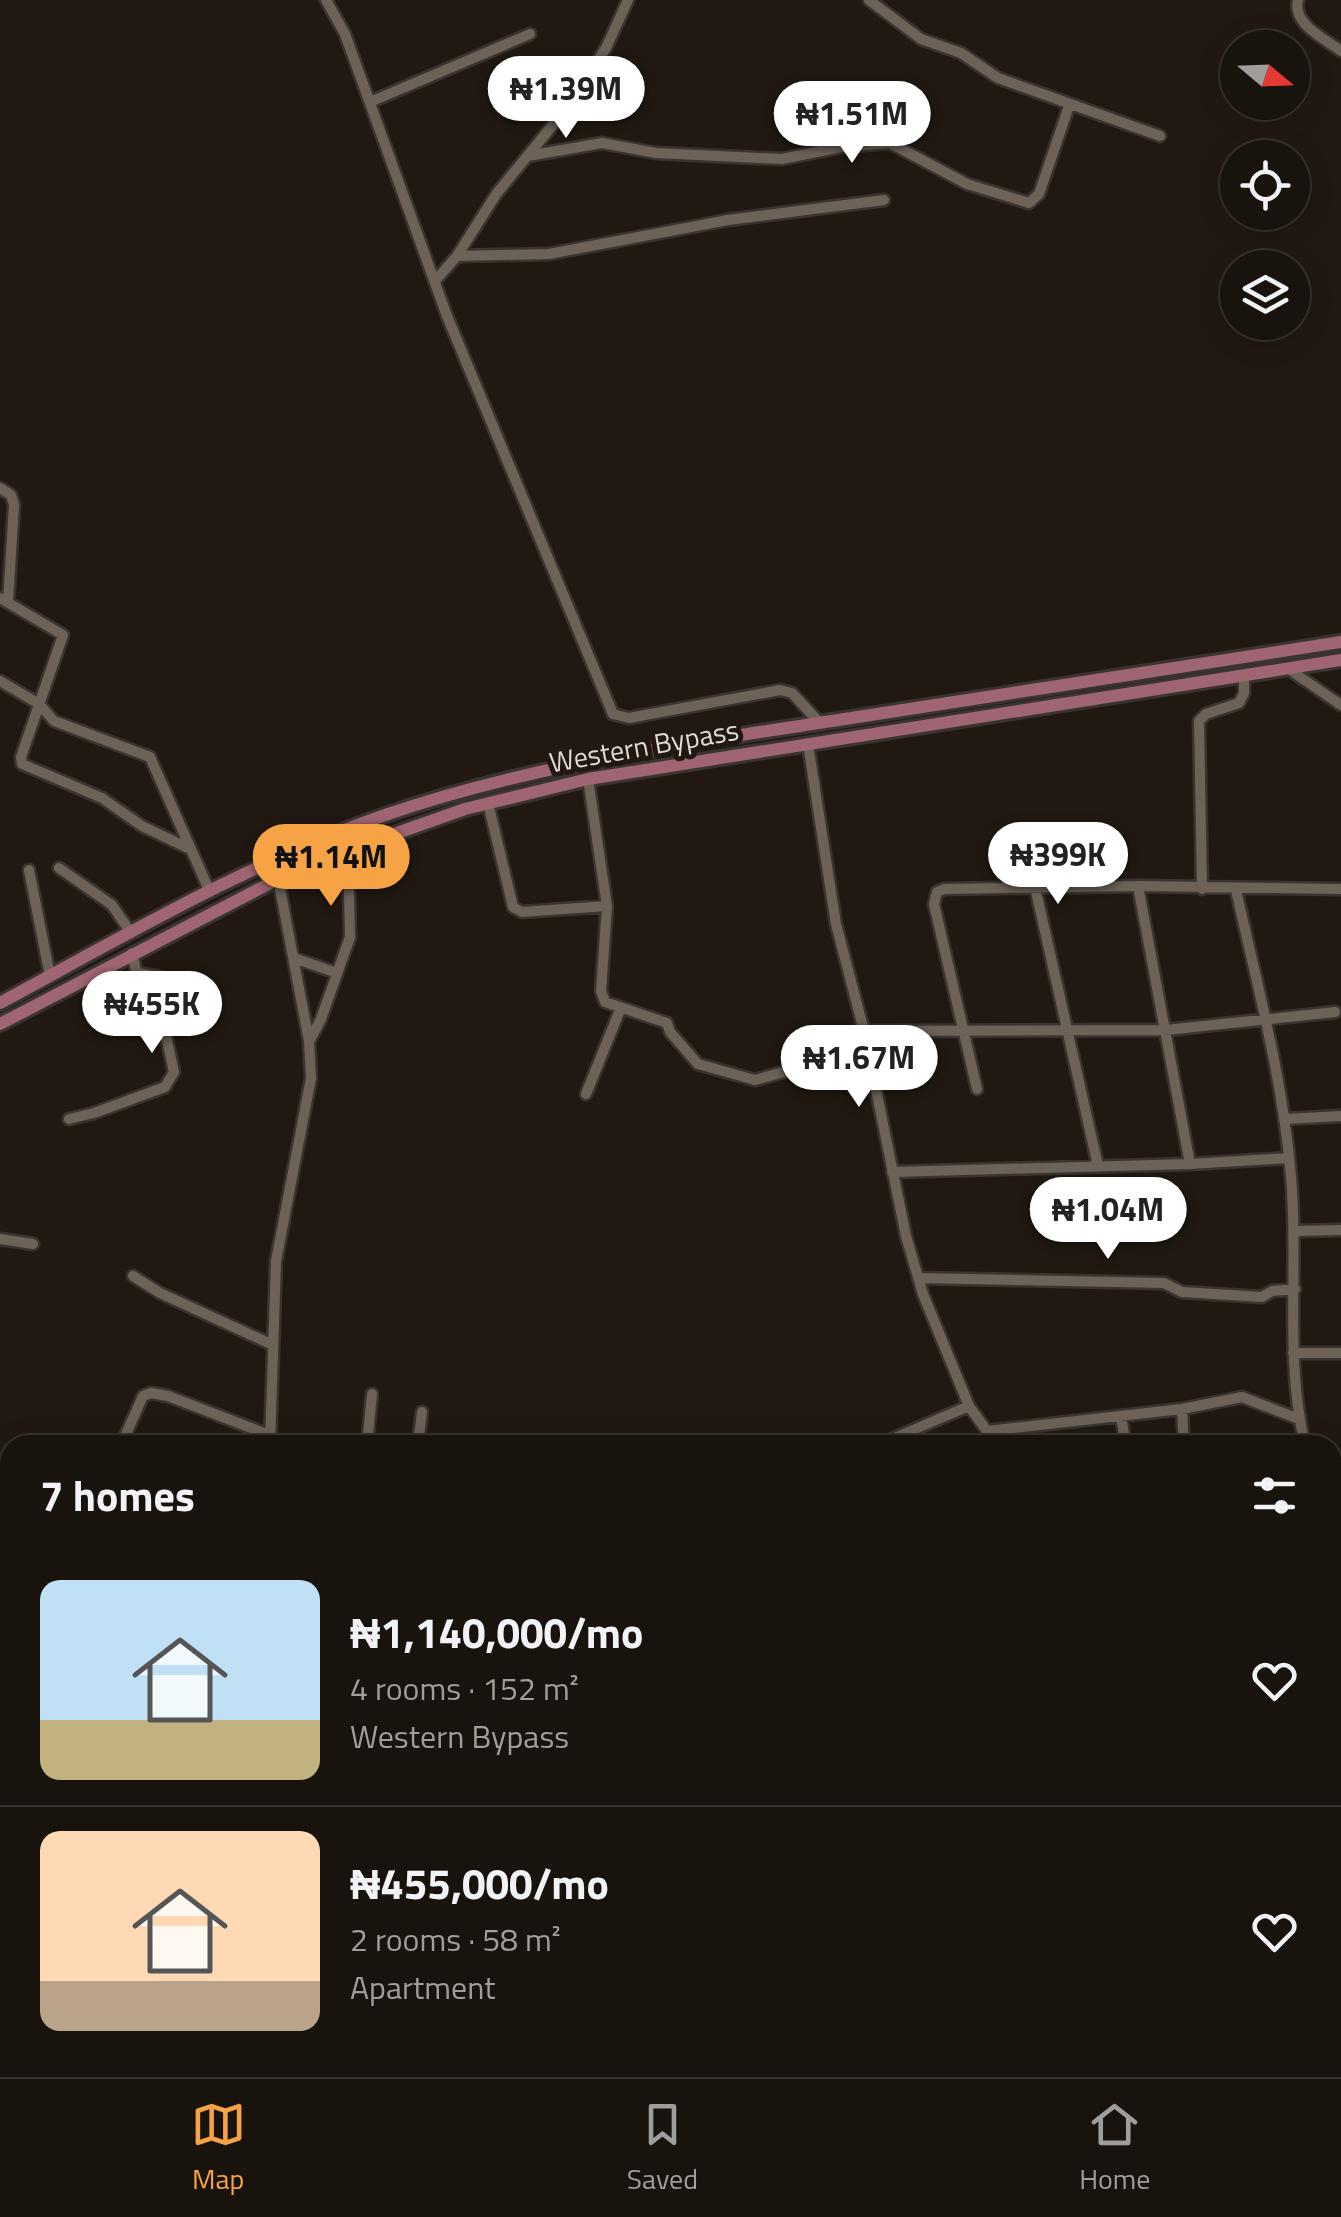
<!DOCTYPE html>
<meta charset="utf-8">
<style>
body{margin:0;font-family:"Titillium Web",sans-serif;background:#26201b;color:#f1f3f6;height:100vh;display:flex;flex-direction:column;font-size:38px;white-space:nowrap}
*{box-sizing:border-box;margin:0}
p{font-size:32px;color:#9f9e9d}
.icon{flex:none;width:55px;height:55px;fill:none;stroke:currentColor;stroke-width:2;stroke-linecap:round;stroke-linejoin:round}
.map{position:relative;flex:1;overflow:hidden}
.drawer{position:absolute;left:0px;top:1435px;width:1342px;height:642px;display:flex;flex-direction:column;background:#19130d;border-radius:30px 30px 0 0;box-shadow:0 5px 25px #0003,0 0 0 2px #37322e}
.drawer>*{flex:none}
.needle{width:65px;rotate:109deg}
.fabs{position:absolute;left:1220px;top:30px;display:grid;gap:20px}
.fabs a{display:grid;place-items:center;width:90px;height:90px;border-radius:50%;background:#19130d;box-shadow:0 5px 25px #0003,0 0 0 2px #37322e;font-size:50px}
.price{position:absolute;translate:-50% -85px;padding:0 22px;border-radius:35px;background:#fff;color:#222;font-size:32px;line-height:65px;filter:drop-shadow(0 2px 5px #0008)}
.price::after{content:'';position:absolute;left:50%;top:60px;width:30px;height:22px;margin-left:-15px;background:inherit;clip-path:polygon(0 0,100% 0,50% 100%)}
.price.on{background:#f5a345;color:#111}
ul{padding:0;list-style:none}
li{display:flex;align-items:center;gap:30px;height:250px;padding:0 40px}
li+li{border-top:2px solid #37322e}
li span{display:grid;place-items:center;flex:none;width:280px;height:200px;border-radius:20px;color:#555}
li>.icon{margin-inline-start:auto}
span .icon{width:120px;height:120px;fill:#fffc;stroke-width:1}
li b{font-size:42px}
h2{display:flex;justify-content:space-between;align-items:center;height:120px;padding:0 40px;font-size:42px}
.tabs{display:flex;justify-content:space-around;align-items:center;height:140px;border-top:2px solid #37322e;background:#19130d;font-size:28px;color:#9f9e9d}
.tabs a{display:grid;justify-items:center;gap:5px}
.tabs .on{color:#f5a345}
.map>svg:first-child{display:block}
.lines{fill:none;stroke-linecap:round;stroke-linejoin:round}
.minor-casing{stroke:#39342f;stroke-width:15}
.major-casing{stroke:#39342f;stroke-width:18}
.minor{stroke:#6c6258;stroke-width:10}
.major{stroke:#9f6572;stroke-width:12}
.labels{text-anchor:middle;stroke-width:10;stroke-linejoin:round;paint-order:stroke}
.street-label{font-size:28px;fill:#ded9d3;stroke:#211911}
</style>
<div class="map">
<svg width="1341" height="2077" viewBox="0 0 1341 2077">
<rect width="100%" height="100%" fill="#211911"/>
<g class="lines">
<!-- minor casing -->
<g class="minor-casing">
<path id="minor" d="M326,0L345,34L447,316L613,714L629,718L780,690L792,693L820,723
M869,0L921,39L961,53L998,78L1160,136
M1298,0C1292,24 1324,38 1341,51
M370,102L530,34
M528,156L602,143L656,153L782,159L841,147L890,143L967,184L1029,203L1039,194L1069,106
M457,256L549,254L728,220L884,200
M435,281L457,256L497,193L566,109L606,48L628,0
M0,488L11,495L14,505L8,602
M0,598L63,635L21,757L22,764L102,798L142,826L190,849
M1287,668L1341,705
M0,681L39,704L54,721L150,757L210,892
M808,744L836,924L864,1031L906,1236L923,1294L969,1406L997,1445
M588,779L607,906L601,991L605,1002L667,1023L670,1032L698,1064L755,1080L867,1049
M488,803L513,907L522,912L607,906
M59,868L112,905L131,933
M29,870L50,976
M1138,886L1190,1164
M1035,887L1098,1166
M1202,889L1199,721L1206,714L1239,703L1244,693V675
M1236,890C1257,984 1283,1080 1291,1177C1299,1266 1284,1357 1305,1445
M294,958L337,973
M138,973L160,977
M864,1031L1166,1030L1335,1012
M310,1040L321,1019L350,937L348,849
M977,1089L934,904L937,892L944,889L1138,886L1341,889
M586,1094L620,1010
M69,1119L94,1113L165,1087L174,1072L164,1027L143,1000L132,953
M1284,1119L1341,1116
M892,1172L1190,1164L1289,1158
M1295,1231L1341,1230
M0,1239L33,1244
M133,1276L160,1293L273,1345
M918,1278L1164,1283L1182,1292L1262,1297L1272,1291L1295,1289
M1293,1353H1341
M1182,1409L1184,1445
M1121,1417L1126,1445
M987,1431L1182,1409L1242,1397L1299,1419
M121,1445L143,1396L151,1393L168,1396L272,1436
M270,1445L276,1261L311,1078L309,1041L278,878
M367,1445L372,1394
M418,1445L422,1412
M878,1445L969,1406
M1332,1512L1341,1526
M1332,1654L1341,1651
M1332,1791L1341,1787
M582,2068L587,2077
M1242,2068L1246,2077
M857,2073L872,2072L886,2077
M38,2077L42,2068
M149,2077L152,2068
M253,2077L257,2068
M757,2077L758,2068
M886,2077L919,2068
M1318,2077L1341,2065"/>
</g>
<!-- major casing -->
<g class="major-casing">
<path id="major" d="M0,1003C126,935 252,861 388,814C532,765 682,744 832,721C1002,695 1171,668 1341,642
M0,1024L301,867L465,809L588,779L1341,660"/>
</g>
<!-- minor -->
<use href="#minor" class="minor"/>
<!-- major -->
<use href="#major" class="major"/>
</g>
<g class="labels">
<!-- street labels -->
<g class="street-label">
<text transform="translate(644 746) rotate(-10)" y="10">Western Bypass</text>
</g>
</g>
</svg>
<div class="fabs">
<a><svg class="needle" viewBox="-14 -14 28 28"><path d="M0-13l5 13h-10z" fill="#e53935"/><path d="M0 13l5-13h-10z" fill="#9f9e9d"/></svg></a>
<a><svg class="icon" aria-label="locate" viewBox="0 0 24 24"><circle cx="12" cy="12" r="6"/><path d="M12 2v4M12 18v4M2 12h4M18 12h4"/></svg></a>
<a><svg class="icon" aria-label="layers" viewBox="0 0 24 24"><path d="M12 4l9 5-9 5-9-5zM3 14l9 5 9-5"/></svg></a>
</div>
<b class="price" style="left:566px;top:141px">₦1.39M</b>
<b class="price" style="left:852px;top:166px">₦1.51M</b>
<b class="price" style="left:1058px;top:907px">₦399K</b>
<b class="price on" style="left:331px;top:909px">₦1.14M</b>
<b class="price" style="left:152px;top:1056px">₦455K</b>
<b class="price" style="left:859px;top:1110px">₦1.67M</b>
<b class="price" style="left:1108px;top:1262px">₦1.04M</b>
<section class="drawer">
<h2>7 homes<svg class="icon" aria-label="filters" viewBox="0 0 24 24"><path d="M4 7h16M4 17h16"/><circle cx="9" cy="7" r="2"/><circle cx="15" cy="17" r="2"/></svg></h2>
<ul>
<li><span style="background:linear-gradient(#bfe0f5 70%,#c2b280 0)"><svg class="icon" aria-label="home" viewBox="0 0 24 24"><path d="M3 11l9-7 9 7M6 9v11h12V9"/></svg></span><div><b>₦1,140,000/mo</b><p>4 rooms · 152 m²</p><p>Western Bypass</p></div><svg class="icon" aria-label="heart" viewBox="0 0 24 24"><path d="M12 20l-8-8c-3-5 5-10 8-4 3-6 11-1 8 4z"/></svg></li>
<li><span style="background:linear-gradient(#ffd9b3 75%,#b9a48a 0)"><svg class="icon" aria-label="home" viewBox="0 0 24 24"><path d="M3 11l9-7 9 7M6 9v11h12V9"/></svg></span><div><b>₦455,000/mo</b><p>2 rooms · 58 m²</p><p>Apartment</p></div><svg class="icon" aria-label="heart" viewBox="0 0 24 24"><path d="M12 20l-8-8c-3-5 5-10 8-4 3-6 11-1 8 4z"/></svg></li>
</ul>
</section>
</div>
<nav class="tabs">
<a class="on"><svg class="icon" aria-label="map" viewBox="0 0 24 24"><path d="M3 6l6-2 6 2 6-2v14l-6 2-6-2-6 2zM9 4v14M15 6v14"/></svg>Map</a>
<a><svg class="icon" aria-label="saved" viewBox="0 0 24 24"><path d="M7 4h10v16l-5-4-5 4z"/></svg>Saved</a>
<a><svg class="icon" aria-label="home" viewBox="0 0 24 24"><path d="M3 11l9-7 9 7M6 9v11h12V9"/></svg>Home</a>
</nav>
